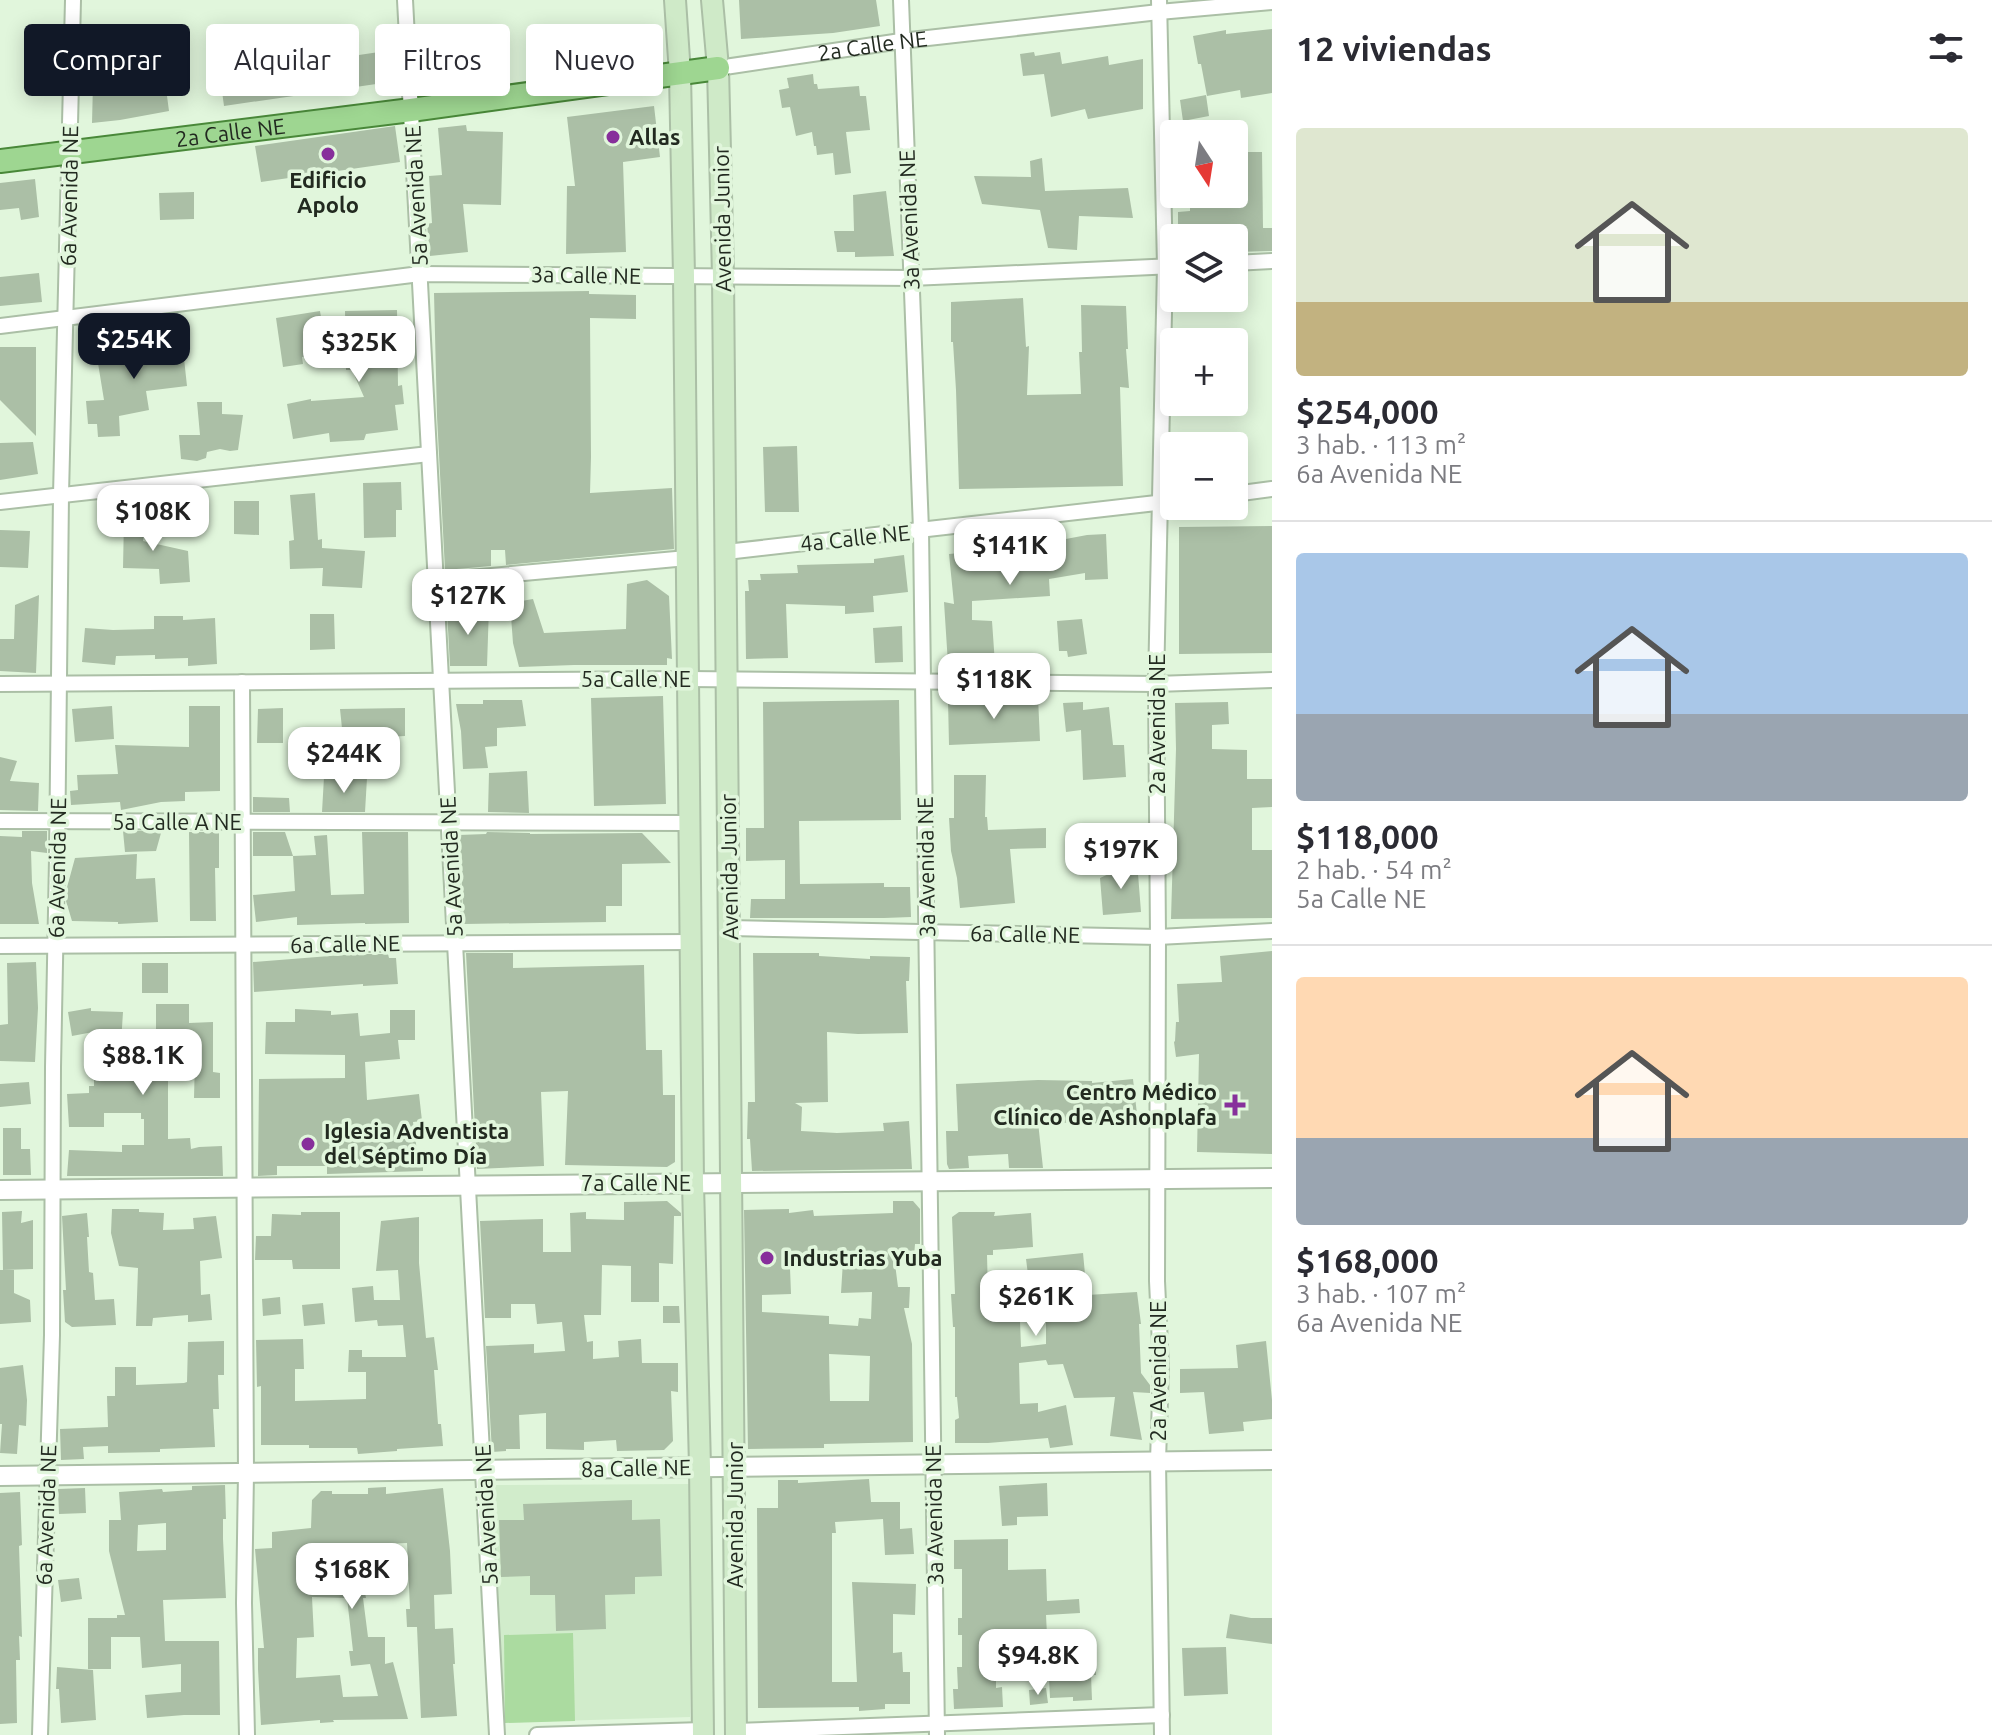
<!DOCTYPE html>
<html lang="es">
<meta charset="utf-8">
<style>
body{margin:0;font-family:Ubuntu,sans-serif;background:#f2f2f3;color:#2b2b33;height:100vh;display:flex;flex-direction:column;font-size:30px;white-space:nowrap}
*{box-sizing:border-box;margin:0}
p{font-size:26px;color:#7c7c81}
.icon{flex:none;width:44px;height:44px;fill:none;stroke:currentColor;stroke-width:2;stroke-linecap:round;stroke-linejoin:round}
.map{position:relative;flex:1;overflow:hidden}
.panel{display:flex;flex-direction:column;background:#fff;width:720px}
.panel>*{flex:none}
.top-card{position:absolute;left:24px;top:24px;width:760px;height:72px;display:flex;gap:16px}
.needle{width:52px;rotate:168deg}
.controls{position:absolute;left:1160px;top:120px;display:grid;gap:16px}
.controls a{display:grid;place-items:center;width:88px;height:88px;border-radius:8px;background:#fff;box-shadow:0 4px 20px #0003;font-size:40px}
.price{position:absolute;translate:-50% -68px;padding:0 18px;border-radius:16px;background:#fff;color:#222;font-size:26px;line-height:52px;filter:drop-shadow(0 2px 4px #0008)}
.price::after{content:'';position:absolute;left:50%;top:48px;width:24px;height:18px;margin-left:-12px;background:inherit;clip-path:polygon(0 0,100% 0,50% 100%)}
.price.selected{background:#111827;color:#fff}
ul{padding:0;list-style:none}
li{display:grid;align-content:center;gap:16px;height:424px;padding:0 24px}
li+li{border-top:2px solid #e1e1e2}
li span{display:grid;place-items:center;height:248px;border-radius:8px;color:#555}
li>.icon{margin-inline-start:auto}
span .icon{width:144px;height:144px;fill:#fffc;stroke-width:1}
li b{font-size:34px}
h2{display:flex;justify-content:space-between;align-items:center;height:96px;padding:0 24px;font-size:34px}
.chip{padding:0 28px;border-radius:8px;background:#fff;box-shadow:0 4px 20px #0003;font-size:28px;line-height:72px}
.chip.selected{background:#111827;color:#fff}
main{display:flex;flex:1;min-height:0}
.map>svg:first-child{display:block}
.built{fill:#d1eccb}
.green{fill:#abdba0}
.building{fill:#abbfa6;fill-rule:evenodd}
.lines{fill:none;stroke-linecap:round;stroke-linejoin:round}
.minor-casing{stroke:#abbfa6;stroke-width:18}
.tertiary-casing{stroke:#abbfa6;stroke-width:22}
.secondary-casing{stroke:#abbfa6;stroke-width:24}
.primary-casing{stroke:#498839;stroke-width:26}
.minor{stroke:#fff;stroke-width:14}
.tertiary{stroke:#fff;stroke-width:18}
.secondary{stroke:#cfeac8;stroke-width:20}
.primary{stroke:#9ed691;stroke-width:22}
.poi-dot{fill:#872f9b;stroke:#e1f6dc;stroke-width:3}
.labels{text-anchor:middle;stroke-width:7;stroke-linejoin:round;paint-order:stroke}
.street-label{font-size:22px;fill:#222a20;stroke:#e1f6dc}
.poi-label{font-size:22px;font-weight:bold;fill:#222a20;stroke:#e1f6dc;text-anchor:start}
</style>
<main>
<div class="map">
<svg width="1272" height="1735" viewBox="0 0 1272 1735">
<rect width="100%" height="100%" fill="#e1f6dc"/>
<!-- built -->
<path class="built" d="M692,1484L690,1717L489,1723L485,1485Z"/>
<!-- green -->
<path class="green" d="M573,1633L575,1721L505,1723L504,1635Z"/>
<!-- building -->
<path class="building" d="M739,0H876L880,26L833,33L741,39Z
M1272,29V93L1241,98L1240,90L1207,96L1201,64H1198L1193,36L1226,30V34Z
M386,51L390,82L224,106L218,62L351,61L352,56Z
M1034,52L1035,56L1060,52L1062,64L1108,56L1109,65L1143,59V109L1088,119L1085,109L1051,117L1044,74L1023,76L1020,54Z
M813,74L814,84H817L818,89L859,86L860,96H866L870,130L846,132L851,173L835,175L833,153L817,155L816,146H814L812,132L796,136L790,107L782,108L779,90L789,88L787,78Z
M165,81L169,111L120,120L92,123L93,83Z
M1206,95L1209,116L1183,121L1180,100Z
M654,106L660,157L623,162L626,252L566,254L567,186H575L567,117Z
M466,125L467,131L503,132L501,205L463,204L468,252L430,256L427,224L432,223L429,176L442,175L438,128Z
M395,126L400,162L261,182L255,146Z
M1234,152H1262L1263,228H1272V251L1234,252V238H1178V212L1190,211V194H1234Z
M1042,158L1045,191L1128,188L1133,218L1079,216L1077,250L1048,248L1040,210L982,204L974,176L1031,177L1030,161Z
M35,179L39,217L21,220L19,208L0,210V183Z
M886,191L894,256L855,257V252H837L834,231H854L853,195Z
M194,192V219L160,220L159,193Z
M39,273L42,302L0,306V277Z
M589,291V294L636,295V319L590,318L591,457L590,493L672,488L674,549L506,565L505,550H491V566L445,570L437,416L434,293Z
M1023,298L1026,347L1029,346L1027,395L1081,394L1079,352H1082L1081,305L1126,306L1128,349H1126L1129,388L1120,387L1123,486L959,489L956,390L953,342H951V302Z
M397,310L398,386L402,385L404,404L395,405L398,430L366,434L364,440L330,442L329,433L293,439L287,404L311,399V401L364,397L352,370H346L345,311Z
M320,311L327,353L302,357L303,364L283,367L276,318Z
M182,340L187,386L146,391L149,410L119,416L120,436L98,437L97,424H88L86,401L104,400L96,351Z
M0,347H36V436L0,400Z
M197,402H222V414L243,415L238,450L230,451L220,449L207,452L206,458L197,461L181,459L179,435H200Z
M33,442L38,474L0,480V443Z
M797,446L799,512H765L763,447Z
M401,482L402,510H396V537L364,538L363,483Z
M315,493L318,540L322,539V548L365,551L362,588L322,586L323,568L290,569L289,541L294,540L290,495Z
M234,501H259V535L234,534Z
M124,519L156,520V533H144L143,541L188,551L190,582L160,584L159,569L123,568Z
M1272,526V653L1179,654V527Z
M0,530L30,531L28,568L0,567Z
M1106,534L1108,579L1085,580V573L1049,579L1050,596L972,601V620L992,621L995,664L982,665L981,662L948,664L944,602L954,604L949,554L992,550L991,545L1021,544V558L1053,556L1050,542L1087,535Z
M904,555L908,592L873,596L874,612L845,614V606L786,604L788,658L746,659L745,591H749L748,580H761L760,574L798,573L797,565L874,563V559Z
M647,580L669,596L672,659L667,658V665H574L519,667L513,643L510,603L533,599L544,633L626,629L627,584Z
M39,595L36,673L0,671V639H14L15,605Z
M489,607L487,666H450L447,611Z
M310,614H334L335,649L310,650Z
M154,616H183V620L215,618L217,664L188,666V658L155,659V655L116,656L115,665L82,662L85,628L113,630L154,629Z
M1082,619L1087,654L1068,657L1067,651H1059L1057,621Z
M902,626L903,662L875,663L873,628Z
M663,696L666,804L594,806L591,698Z
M1038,697L1040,741L949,745L948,700Z
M483,700H522L526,726L497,728V746L485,747L488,768L463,769L461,731L456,704H483Z
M899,700L901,820L799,821L800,884L884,883V887H910L911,917L884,918H750L751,899H785V860L746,861V828H764L763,702Z
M1083,702V710L1109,707L1113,745H1124L1126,777L1083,780L1081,730L1066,732L1063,703Z
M1228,702L1229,724L1212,725V749L1247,750V779H1272V807L1252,808V850H1272V918L1171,919L1176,749L1175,703Z
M112,706L114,739L75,742L72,709Z
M189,706H220V791L185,792V801L161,802L121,810L120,802L71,805L70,791L78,790L77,775L118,774L115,745L189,747Z
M283,708V743H257L258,709Z
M405,708V736L387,737V752L374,753V735L343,738L340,709Z
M0,757L17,761L10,781L39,783L38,811L0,810Z
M527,771L529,813L488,812L489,773Z
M954,775H986L985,817H987L988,830L1046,828V848L1010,849L1015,903L960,908L957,878L951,851L949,818H954Z
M324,777L367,778L365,812H322Z
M253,797L289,798L290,812H253Z
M22,831H47V853L31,851L32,883L39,924H0V836L22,837Z
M123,831H157L161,833L156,851L125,852Z
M189,832H219V868H215L216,921H190Z
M253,832H285L293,856H253Z
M362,832H408L409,923L365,924V923L297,925V917L256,922L253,895L295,891L293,856L316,855L314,836L327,835L331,895L364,894Z
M487,832L530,833V834L642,833L671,863L622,864V906H606V922L464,924L459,835L486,834Z
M137,854L136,879L155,878L158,922L118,924V922L72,921L66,901V891L75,858Z
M1137,861L1141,912L1103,915L1100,878Z
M1272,951V1154L1197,1152L1199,1054L1176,1057L1174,1042L1175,1041L1176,1022H1179L1177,984L1222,982L1220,956Z
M466,953H513V968L644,965L646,1050H662L663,1095H675V1162L667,1167L565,1165L568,1091L541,1092L544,1166L477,1169Z
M753,953H819V956L870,959V956L910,957L909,981H906L908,1033L858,1034L827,1032L828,1102L795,1103L802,1107L801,1131L837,1133L884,1131L883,1123L909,1121L912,1169L752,1171L750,1139H747L748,1102H755Z
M355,954H388L389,958H396L398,984L363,986V984L254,992L253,962Z
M36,962L38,1008L35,1062L0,1061V1025L8,1024L7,963Z
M142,963H168V993H142Z
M156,1004H189V1023L213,1022V1072L220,1073V1098H194L195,1058H168V1139L190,1138L191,1149L199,1147L222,1146L223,1176H67L69,1150L122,1152V1145H144V1119H141V1113H104V1127H69L67,1094L89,1093V1086H94V1060L91,1059L93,1032L72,1036L68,1012L91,1008V1011L123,1012L119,1075H156Z
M295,1009L331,1011V1015L358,1013L360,1036L390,1033V1010H415V1040H398L400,1059L365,1062L367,1100L419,1094L422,1121L413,1122L417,1151H423V1171L327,1174V1166H277V1175L258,1176L259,1079L345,1078V1055L265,1054L266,1022H295Z
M1133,1079L1138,1123L1114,1126L1115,1124L1038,1122L1043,1168H1009L1008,1154L968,1156L969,1168L949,1169L947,1164L946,1131H958L956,1084L1038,1080L1092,1081V1083Z
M29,1082L31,1104L0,1107V1084Z
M3,1128H21V1149H30L31,1175H3Z
M667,1201L681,1213V1216H674L673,1264L659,1263V1302H631V1266L602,1265L601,1315H584L587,1342L593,1341V1359L619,1357L618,1341L641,1339L642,1363H678V1392L671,1391L673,1441L664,1450L617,1451L616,1440L584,1442V1450L546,1449V1413L519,1415L520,1449H506V1451L492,1452L486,1346L534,1344V1353L565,1351L562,1322L537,1324L535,1304H511V1318H485L480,1221L543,1219V1252H571L570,1213L586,1212V1219L624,1220V1202Z
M893,1201H913L920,1209V1244H915L914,1257L894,1256L898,1287H910L909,1308H904L912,1344L913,1442L824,1444V1448L748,1449L744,1210L789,1209V1213L813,1210L814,1216L893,1213ZM843,1261L841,1293L872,1292L871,1319L859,1318L858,1326L829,1324V1316L762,1312V1295L791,1294L790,1268ZM829,1354L870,1356L869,1401H830Z
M112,1209H139V1212L164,1213L163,1230L194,1229L193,1218L216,1216L222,1258L200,1261L201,1295L210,1294L212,1320L188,1322V1315L153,1318L152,1326H136L138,1268L119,1266L111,1233Z
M22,1211L21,1223L33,1220V1269L3,1270L2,1212Z
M301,1212H340V1269H293L292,1260H255L256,1236H271L272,1214L301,1215Z
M959,1212H995L994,1216L1031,1213L1033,1247L993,1250V1255H987L988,1293L1030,1290L1026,1259L1083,1253L1087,1295L1137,1292L1141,1324H1139L1141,1373L1150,1385V1393L1133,1392L1142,1440L1110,1436L1115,1397L1074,1398L1063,1364L1048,1365L1046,1360L1019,1363L1020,1404L1038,1403V1412L1066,1405L1073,1445L1050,1448L1048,1438L988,1443H955V1420L959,1418L957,1397H955V1327H953L951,1294H955L952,1217ZM1046,1319V1344L1021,1347L1020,1321Z
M87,1213L89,1237H87L89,1272L93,1273L95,1300L114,1299L116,1325L72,1327L65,1322L63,1290H66L62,1216Z
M419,1217V1263L426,1338L434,1337L438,1370H434L438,1424H441L443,1446L397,1449V1451L358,1454L357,1448H309V1445H261V1386L257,1387L256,1340L303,1339L304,1369H295V1401L366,1399V1372H348L349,1350H362V1357H406L403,1325L378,1326L377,1320L355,1322L352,1288L373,1286L374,1300H400L398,1270L376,1271L381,1221Z
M0,1270H14V1293L30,1300L31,1322L0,1324Z
M280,1297L281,1314L263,1316L262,1299Z
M323,1303L325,1324L304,1326L302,1305Z
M663,1306H679L680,1323H663Z
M224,1341V1375H218L219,1409H213L215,1447L160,1449V1452L108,1453V1446L83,1447L84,1459L61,1460L60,1429L108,1427L107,1396H115V1367H136V1385L184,1383L187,1382L188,1342Z
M1266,1341L1272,1400V1419L1243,1422L1244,1431L1209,1434L1204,1392L1180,1393V1369L1238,1368L1236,1345Z
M23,1365L27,1400L26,1426L19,1425L17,1454L0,1453L2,1424H0V1368Z
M869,1479L871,1502H900V1529L912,1528L914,1554L885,1555L883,1519L835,1522L836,1533H832V1682H857L852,1582L916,1584L915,1615L893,1614V1653L902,1652L903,1672H910V1704H885V1709L859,1711V1707L758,1708L757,1508H778V1480H798V1483Z
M1047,1483L1048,1516L1017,1517V1525L1002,1526L999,1486Z
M225,1485L226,1519H223V1539L226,1598L163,1600L165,1641H219L220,1715H184L147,1718L145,1695L181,1692V1664L142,1668L140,1637H111V1669H88V1618H117V1615H125L109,1551V1520H121L119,1492L162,1489L163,1492L192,1490V1486ZM166,1523V1550L137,1551L138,1525Z
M386,1487V1494L443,1488L450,1551L452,1594L434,1595L435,1629L453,1628L455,1664H453L457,1716L421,1718L417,1627H407L406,1609H410L407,1543L356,1545L366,1598H363L368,1637H385V1664L393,1662L408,1719L333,1720L334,1722L320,1723V1720L261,1725L258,1669V1648H264L255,1549L272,1548V1532L311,1528L312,1500L321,1491H332V1494H368V1488ZM312,1597L347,1598L353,1651H349L351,1666L370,1664L378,1696L343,1697L340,1675L296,1678L297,1638L314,1637Z
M85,1488L86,1513L59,1514L58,1489Z
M20,1492L22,1545L19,1546L22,1637L19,1636L20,1660H16L17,1723L0,1724V1493Z
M632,1500V1520L660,1519L662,1576L635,1577V1594L605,1595L606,1629L556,1631L555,1595H530V1576L501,1577L499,1520H524L523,1504Z
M1008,1539V1570L1046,1569L1047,1601L1079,1599L1080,1613L1046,1615L1047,1635L1008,1637V1661L996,1662V1688L1002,1687L1003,1707L954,1709L953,1689H958L957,1667H962V1635H958V1618H962V1569H954V1540Z
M79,1578L82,1599L61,1602L58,1580Z
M1230,1614L1251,1618H1272V1644L1226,1638Z
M1226,1647L1228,1694L1184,1696L1182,1648Z
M1095,1657L1096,1675H1091L1092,1700L1073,1701V1697L1050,1698L1048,1660Z
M57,1667L93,1670L96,1720L61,1723L59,1689H56Z
M1046,1688L1048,1703L1030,1705L1029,1690Z"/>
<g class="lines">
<!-- minor casing -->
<g class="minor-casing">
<g id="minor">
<path d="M405,0L497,1735"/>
<path d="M901,0L921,530L937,1735"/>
<path d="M1159,0L1165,266L1156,684L1158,937L1157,1281L1161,1367L1158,1461L1162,1735"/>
<path id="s1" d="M718,68L901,41L1159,12L1272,2"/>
<path d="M1234,263L1272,261"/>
<path d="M0,326L420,274L911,278L1174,266"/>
<path d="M1234,494L1272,489"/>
<path d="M0,502L429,454"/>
<path d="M726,552L1174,501"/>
<path d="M436,581L687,558"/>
<path d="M242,682L246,1473L244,1603L247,1735"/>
<path d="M0,684L688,679L1156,684L1272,680"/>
<path d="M0,821L690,823"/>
<path d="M730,928L1158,937L1272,931"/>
<path d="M0,946L691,942"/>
<path d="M736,1731L1162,1715"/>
<path d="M40,1735L52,1335L53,1067L57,859L61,495L73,0"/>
<path d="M537,1735L703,1730"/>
</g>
</g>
<!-- tertiary casing -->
<g class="tertiary-casing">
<path id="tertiary" d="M0,1190L1272,1178
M0,1476L1272,1460"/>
</g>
<!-- secondary casing -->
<g class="secondary-casing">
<path id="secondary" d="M675,0L680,74L684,276L693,1183L700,1467L703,1735
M712,0L718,68L723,276L736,1735"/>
</g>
<!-- primary casing -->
<g class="primary-casing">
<g id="primary">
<path id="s2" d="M0,161L411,110L718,68"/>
</g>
</g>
<!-- minor -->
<use href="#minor" class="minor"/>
<!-- tertiary -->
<use href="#tertiary" class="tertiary"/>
<!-- secondary -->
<use href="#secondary" class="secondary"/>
<!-- primary -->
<use href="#primary" class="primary"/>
</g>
<!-- markers -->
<g class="poi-dot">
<circle cx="613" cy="137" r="8"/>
<circle cx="328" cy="154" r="8"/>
<path d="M1231 1093h8v8h8v8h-8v8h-8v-8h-8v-8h8z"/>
<circle cx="308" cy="1144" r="8"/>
<circle cx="767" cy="1258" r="8"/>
</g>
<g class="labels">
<!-- street labels -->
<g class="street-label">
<text dy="8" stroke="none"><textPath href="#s1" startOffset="156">2a Calle NE</textPath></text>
<text dy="8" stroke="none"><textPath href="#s2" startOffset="232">2a Calle NE</textPath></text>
<text transform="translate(69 196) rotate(-89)" y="8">6a Avenida NE</text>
<text transform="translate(416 196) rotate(-93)" y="8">5a Avenida NE</text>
<text transform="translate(722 219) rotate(-91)" y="8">Avenida Junior</text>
<text transform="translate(909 220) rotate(-92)" y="8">3a Avenida NE</text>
<text transform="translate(586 275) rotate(1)" y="8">3a Calle NE</text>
<text transform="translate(855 538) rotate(-6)" y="8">4a Calle NE</text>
<text x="636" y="687">5a Calle NE</text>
<text transform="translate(1157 724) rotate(-90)" y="8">2a Avenida NE</text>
<text x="177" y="830">5a Calle A NE</text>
<text transform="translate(451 867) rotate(-93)" y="8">5a Avenida NE</text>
<text transform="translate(729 867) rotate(-91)" y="8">Avenida Junior</text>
<text transform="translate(926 867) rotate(-91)" y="8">3a Avenida NE</text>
<text transform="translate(57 868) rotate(-89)" y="8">6a Avenida NE</text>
<text transform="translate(1025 934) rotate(1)" y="8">6a Calle NE</text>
<text transform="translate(345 944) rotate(-1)" y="8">6a Calle NE</text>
<text x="636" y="1191">7a Calle NE</text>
<text transform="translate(1158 1371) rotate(-90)" y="8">2a Avenida NE</text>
<text transform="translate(636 1468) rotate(-1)" y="8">8a Calle NE</text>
<text transform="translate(46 1515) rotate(-88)" y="8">6a Avenida NE</text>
<text transform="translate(486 1515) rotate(-93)" y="8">5a Avenida NE</text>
<text transform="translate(735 1515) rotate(-90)" y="8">Avenida Junior</text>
<text transform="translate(934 1515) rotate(-91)" y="8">3a Avenida NE</text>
</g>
<!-- poi labels -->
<g class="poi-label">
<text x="629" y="145">Allas</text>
<text x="328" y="188" text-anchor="middle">Edificio<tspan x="328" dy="25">Apolo</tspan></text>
<text x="1217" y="1100" text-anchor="end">Centro Médico<tspan x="1217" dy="25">Clínico de Ashonplafa</tspan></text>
<text x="324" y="1139">Iglesia Adventista<tspan x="324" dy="25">del Séptimo Día</tspan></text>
<text x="783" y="1266">Industrias Yuba</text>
</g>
</g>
</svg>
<div class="controls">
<a><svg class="needle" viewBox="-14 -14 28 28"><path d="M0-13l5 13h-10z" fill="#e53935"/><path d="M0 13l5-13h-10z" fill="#7c7c81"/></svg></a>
<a><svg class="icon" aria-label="layers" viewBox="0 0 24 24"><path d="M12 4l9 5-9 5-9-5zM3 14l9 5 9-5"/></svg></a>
<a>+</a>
<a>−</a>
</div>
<b class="price selected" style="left:134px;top:381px">$254K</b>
<b class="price" style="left:359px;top:384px">$325K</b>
<b class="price" style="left:153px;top:553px">$108K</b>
<b class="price" style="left:1010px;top:587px">$141K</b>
<b class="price" style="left:468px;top:637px">$127K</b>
<b class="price" style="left:994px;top:721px">$118K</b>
<b class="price" style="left:344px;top:795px">$244K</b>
<b class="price" style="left:1121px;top:891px">$197K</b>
<b class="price" style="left:143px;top:1097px">$88.1K</b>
<b class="price" style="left:1036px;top:1338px">$261K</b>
<b class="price" style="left:352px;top:1611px">$168K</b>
<b class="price" style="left:1038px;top:1697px">$94.8K</b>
<div class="top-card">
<a class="chip selected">Comprar</a>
<a class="chip">Alquilar</a>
<a class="chip">Filtros</a>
<a class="chip">Nuevo</a>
</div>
</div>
<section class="panel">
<h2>12 viviendas<svg class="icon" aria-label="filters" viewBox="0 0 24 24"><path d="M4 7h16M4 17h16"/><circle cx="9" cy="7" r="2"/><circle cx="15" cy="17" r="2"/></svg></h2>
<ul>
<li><span style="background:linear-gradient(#dfe7d0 70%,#c2b280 0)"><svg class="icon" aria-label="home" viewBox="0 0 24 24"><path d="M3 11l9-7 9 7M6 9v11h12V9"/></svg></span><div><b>$254,000</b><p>3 hab. · 113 m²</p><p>6a Avenida NE</p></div></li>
<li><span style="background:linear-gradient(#a9c7e8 65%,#9aa5b1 0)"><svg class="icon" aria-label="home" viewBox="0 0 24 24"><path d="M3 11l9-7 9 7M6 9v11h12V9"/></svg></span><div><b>$118,000</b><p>2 hab. · 54 m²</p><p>5a Calle NE</p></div></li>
<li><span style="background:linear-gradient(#ffd9b3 65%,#9aa5b1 0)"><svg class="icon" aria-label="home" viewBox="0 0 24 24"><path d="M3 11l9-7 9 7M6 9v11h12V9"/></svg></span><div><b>$168,000</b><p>3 hab. · 107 m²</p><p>6a Avenida NE</p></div></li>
</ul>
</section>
</main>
